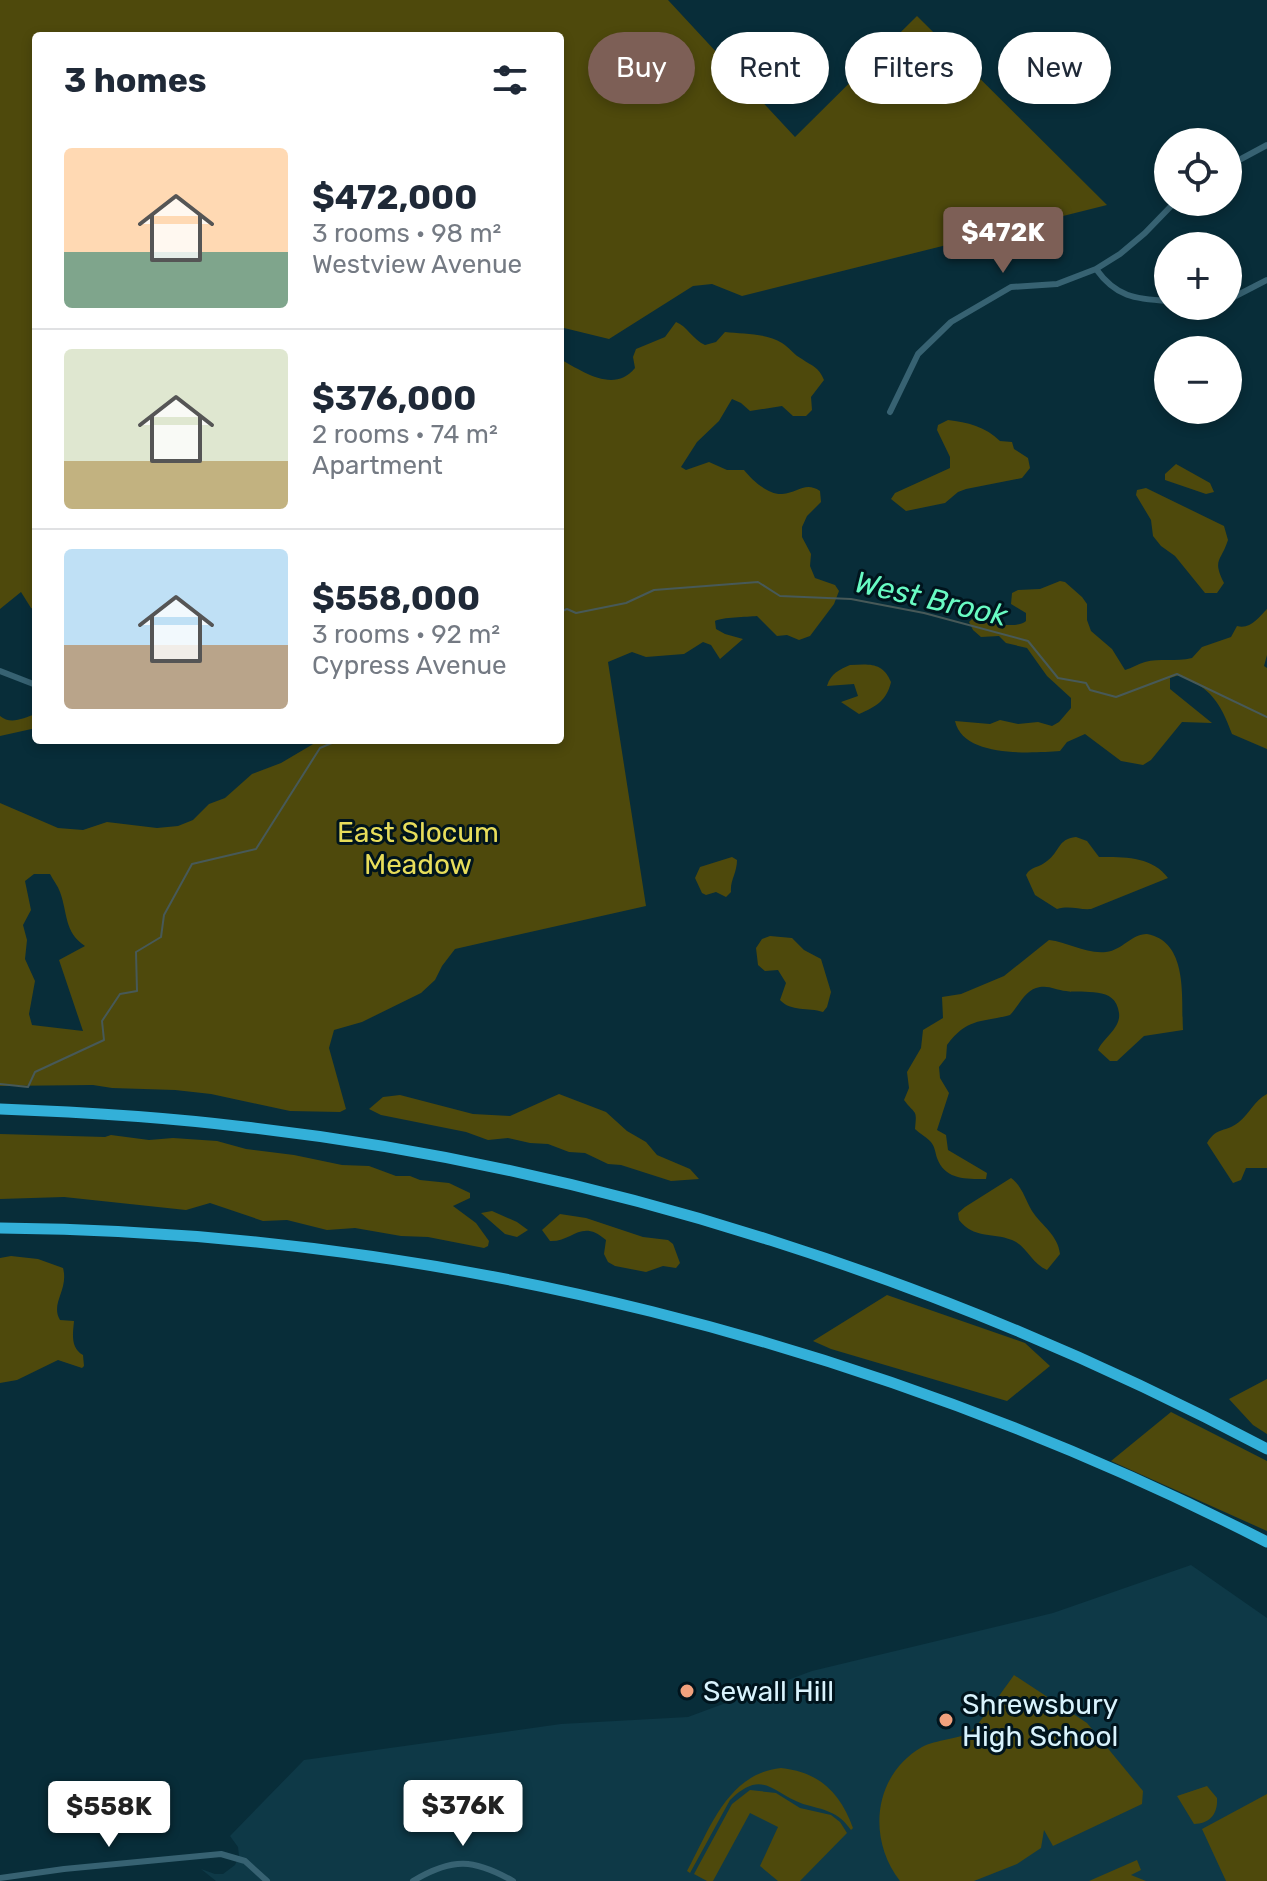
<!DOCTYPE html>
<meta charset="utf-8">
<style>
body{margin:0;font-family:Rubik,sans-serif;background:#f6f6f7;color:#1f2937;height:100vh;display:flex;flex-direction:column;font-size:30px;white-space:nowrap}
*{box-sizing:border-box;margin:0}
p{font-size:26px;color:#747a83}
.icon{flex:none;width:44px;height:44px;fill:none;stroke:currentColor;stroke-width:2;stroke-linecap:round;stroke-linejoin:round}
.map{position:relative;flex:1;overflow:hidden}
.sheet{position:absolute;left:32px;top:32px;width:532px;height:712px;display:flex;flex-direction:column;background:#fff;border-radius:8px;box-shadow:0 4px 12px #0003}
.sheet>*{flex:none}
.banner{position:absolute;left:588px;top:32px;width:558px;height:72px;display:flex;gap:16px}
.tools{position:absolute;left:1154px;top:128px;display:grid;gap:16px}
.tools a{display:grid;place-items:center;width:88px;height:88px;border-radius:50%;background:#fff;box-shadow:0 4px 12px #0003;font-size:40px}
.price{position:absolute;translate:-50% -68px;padding:0 18px;border-radius:8px;background:#fff;color:#222;font-size:26px;line-height:52px;filter:drop-shadow(0 2px 4px #0008)}
.price::after{content:'';position:absolute;left:50%;top:48px;width:24px;height:18px;margin-left:-12px;background:inherit;clip-path:polygon(0 0,100% 0,50% 100%)}
.price.active{background:#7d5f56;color:#fff}
ul{padding:0;list-style:none}
li{display:flex;align-items:center;gap:24px;height:200px;padding:0 32px}
li+li{border-top:2px solid #e0e1e3}
li span{display:grid;place-items:center;flex:none;width:224px;height:160px;border-radius:8px;color:#555}
li>.icon{margin-inline-start:auto}
span .icon{width:96px;height:96px;fill:#fffc;stroke-width:1}
li b{font-size:34px}
h2{display:flex;justify-content:space-between;align-items:center;height:96px;padding:0 32px;font-size:34px}
.chip{padding:0 28px;border-radius:36px;background:#fff;box-shadow:0 4px 12px #0003;font-size:28px;line-height:72px}
.chip.active{background:#7d5f56;color:#fff}
.map>svg:first-child{display:block}
.built{fill:#0e3947}
.green{fill:#4e490c;fill-rule:evenodd}
.lines{fill:none;stroke-linecap:round;stroke-linejoin:round}
.stream{stroke:#475958;stroke-width:2}
.street{stroke:#376272;stroke-width:6}
.highway{stroke:#33b0d9;stroke-width:11}
.poi-dot{fill:#f1a17d;stroke:#00141d;stroke-width:3}
.labels{text-anchor:middle;stroke-width:6;stroke-linejoin:round;paint-order:stroke}
.park-label{font-size:28px;fill:#e7dd5a;stroke:#00141d}
.poi-label{font-size:28px;fill:#d9f3fd;stroke:#00141d;text-anchor:start}
.water-label{font-size:30px;font-style:italic;fill:#68fbc3;stroke:#00141d}
</style>
<div class="map">
<svg width="1267" height="1881" viewBox="0 0 1267 1881">
<rect width="100%" height="100%" fill="#082d39"/>
<!-- built -->
<path class="built" d="M1191,1565L1267,1618V1881H216L201,1869L215,1874H223L235,1865L239,1856L238,1847L230,1836L304,1760L561,1724L688,1717L812,1671L1053,1613Z"/>
<!-- green -->
<path class="green" d="M0,0H668L795,137L917,16L1107,205L742,296L712,284L693,286L609,339L560,327V36H36V610L31,608L21,592L0,609Z
M676,322C687,326 693,340 705,345L716,342L725,332C743,334 766,333 782,343C789,347 794,355 802,359C812,366 819,367 824,380L811,397L812,410L806,416H793L782,406L750,411L741,403L732,399L719,421L697,442L681,467L686,470L709,462L727,470H744C752,480 768,495 782,494C798,493 805,481 820,491L821,502L807,516L802,527V537L811,554L810,566L815,578L835,585L839,591L834,604L810,636L799,640L787,635L777,636L757,616C747,617 722,617 715,621L716,629L725,634L743,639L720,659L711,645L703,642L684,654L646,657L632,652L608,662L646,906L455,949L442,966L435,980L421,993L362,1022L334,1030L329,1048L346,1109L340,1112L290,1111L211,1094L175,1090L112,1088L93,1085L0,1086V803L58,828L83,830L107,822L157,828L178,826L193,820L209,804L225,798L252,774L281,763L320,740H560V359C582,371 614,394 635,368L633,357L636,349L665,337ZM34,874H50C53,880 58,886 60,892C68,914 64,932 85,946L59,960L83,1031L32,1025L29,1014L35,981L25,959L27,940L23,925L31,910L25,881Z
M948,420C967,422 986,427 1000,441L1012,442L1014,449L1028,458L1030,468L1022,478L966,489L958,492L945,503L906,511L891,499L895,493L950,468V457L937,430L938,425Z
M1176,464L1210,483L1214,492L1206,494L1165,480V474Z
M1146,488L1224,526L1228,540C1221,562 1212,559 1224,583L1217,593H1205L1175,556L1161,546L1153,536L1151,520L1136,495L1137,490Z
M1060,581L1065,582L1082,597L1087,604V620L1091,631L1112,649L1125,670C1132,668 1138,664 1145,662C1159,658 1176,662 1192,658L1202,647L1231,637L1237,626C1250,630 1259,617 1267,609V655L1264,666L1267,668V749L1232,734C1220,702 1211,688 1179,675L1170,678V689L1212,723L1182,722L1151,760L1143,765L1121,761L1085,734L1067,742L1060,751C1031,753 963,758 955,721L990,724L1000,720L1018,724L1038,722L1052,726L1059,722L1071,708V698L1047,676L1027,648L1006,643L999,636L981,637L973,630L969,622L973,618C987,622 1016,630 1026,621V613L1011,604L1012,593L1018,590L1040,589Z
M850,665C869,664 883,662 891,682C887,700 876,707 859,714L841,702L858,696L854,684L827,686C831,673 839,670 850,665Z
M36,714V728L0,736V716C11,725 23,718 36,714Z
M1076,837L1087,841L1099,857C1123,857 1152,856 1168,878L1091,909C1079,910 1070,905 1057,909L1035,895L1026,875C1031,866 1039,868 1047,861C1060,852 1057,839 1076,837Z
M732,857L737,860C737,873 730,880 731,892L726,897L716,892L706,895L702,893L695,878L700,867Z
M1147,934C1189,942 1181,998 1183,1030L1144,1036L1117,1061H1110L1098,1050C1104,1037 1121,1028 1119,1013C1116,985 1083,994 1066,991C1056,990 1047,984 1036,988C1024,992 1018,1007 1010,1015C981,1023 968,1017 947,1045L946,1058L939,1067L940,1078L949,1093L937,1130L946,1135L948,1150L987,1173L986,1179C966,1179 945,1180 937,1158C935,1152 935,1146 930,1141C925,1136 920,1134 915,1129C917,1108 916,1116 904,1100L909,1088L907,1072L921,1048L923,1030L943,1018L942,997L961,994L1004,976L1049,940C1068,942 1085,954 1106,952C1123,950 1131,934 1147,934Z
M770,936L792,938L804,950L821,959L831,992L827,1007L823,1012C808,1007 791,1012 780,1000L786,983L778,970L765,971L758,965L756,948L762,939Z
M559,1094L606,1112L627,1131L646,1142L657,1155L690,1169L699,1179L671,1181L621,1165L608,1164L585,1153L569,1152L548,1144L530,1143L508,1138L488,1140L466,1132L381,1115L369,1109L383,1097L400,1095L473,1114L510,1116Z
M1267,1094V1168H1246L1241,1180L1233,1183L1207,1143C1217,1126 1226,1133 1239,1122C1250,1113 1254,1101 1267,1094Z
M0,1134L105,1137L111,1135L149,1140L173,1138L217,1141L246,1149L294,1155L342,1165L369,1166L396,1176H410L420,1180L449,1183L470,1193V1198L453,1206L476,1223L489,1241L488,1246L484,1248L428,1237L401,1236L355,1228L327,1230L287,1220L263,1221L210,1203L186,1210L64,1197L0,1199Z
M1011,1178C1022,1186 1025,1199 1032,1211C1042,1226 1058,1235 1060,1254L1047,1270C1032,1264 1027,1246 1012,1240C991,1232 974,1239 959,1220L958,1213L965,1207Z
M492,1211L517,1222L528,1230L517,1237L505,1234L481,1213Z
M560,1214L586,1218L643,1237L668,1240L673,1244L680,1263L676,1268L663,1266L646,1272L615,1266L608,1262L604,1254L606,1240C581,1218 573,1242 550,1241L542,1230Z
M11,1256L38,1259L63,1268C69,1290 50,1303 60,1320L74,1321C73,1333 70,1348 83,1355L84,1366L82,1368L58,1360L17,1380L0,1383V1258Z
M887,1295L1025,1343L1050,1366L1007,1401L831,1349L813,1341Z
M1267,1379V1434L1253,1425L1229,1399Z
M1171,1412L1267,1461V1531L1111,1461Z
M1014,1675L1087,1723L1143,1791L1142,1804L1053,1846L1044,1830L1041,1848L1017,1864L974,1881H900C867,1839 873,1775 922,1747C935,1740 962,1738 969,1733C978,1727 1006,1686 1014,1675Z
M781,1768C819,1772 840,1792 853,1828L851,1830C838,1811 824,1810 803,1804C772,1793 763,1768 730,1800L690,1873L687,1871C710,1829 727,1774 781,1768Z
M1207,1786L1217,1798C1218,1814 1210,1824 1194,1824L1177,1796Z
M750,1790L776,1793L800,1808L831,1815L840,1822L847,1833L800,1881H778L760,1866L778,1827L750,1813L713,1881H707L694,1874L732,1804Z
M1267,1794V1881H1226L1202,1829Z
M1137,1860L1141,1870L1131,1875L1146,1881H1089Z"/>
<g class="lines">
<!-- stream -->
<path class="stream" d="M560,612L567,609L576,613L626,603L654,590L758,582L780,596L851,599L924,613L1028,641L1058,678L1086,683L1090,690L1116,697L1177,674L1267,717
M0,1084L28,1087L35,1072L104,1040L102,1021L120,994L137,991L136,952L161,937L164,915L192,864L256,849L320,748L339,740"/>
<!-- street -->
<path class="street" d="M1228,166L1267,145
M1096,269C1116,297 1135,299 1168,301
M1228,300L1267,280
M890,412L918,354L951,322L1011,287L1057,284L1096,269L1120,254L1145,233L1175,202
M0,671L36,685
M0,1878L64,1869L221,1854L245,1861L267,1881
M413,1881C453,1857 474,1859 513,1881"/>
<!-- highway -->
<path class="highway" d="M0,1109C82,1112 164,1117 245,1127C600,1167 952,1282 1267,1449
M0,1228C437,1231 878,1343 1267,1542"/>
</g>
<!-- markers -->
<g class="poi-dot">
<circle cx="687" cy="1691" r="8"/>
<circle cx="946" cy="1720" r="8"/>
</g>
<g class="labels">
<!-- park labels -->
<g class="park-label">
<text x="418" y="842">East Slocum<tspan x="418" dy="32">Meadow</tspan></text>
</g>
<!-- poi labels -->
<g class="poi-label">
<text x="703" y="1701">Sewall Hill</text>
<text x="962" y="1714">Shrewsbury<tspan x="962" dy="32">High School</tspan></text>
</g>
<!-- water labels -->
<g class="water-label">
<text transform="translate(931 599) rotate(13)" y="10">West Brook</text>
</g>
</g>
</svg>
<div class="tools">
<a><svg class="icon" aria-label="locate" viewBox="0 0 24 24"><circle cx="12" cy="12" r="6"/><path d="M12 2v4M12 18v4M2 12h4M18 12h4"/></svg></a>
<a>+</a>
<a>−</a>
</div>
<b class="price active" style="left:1003px;top:275px">$472K</b>
<b class="price" style="left:463px;top:1848px">$376K</b>
<b class="price" style="left:109px;top:1849px">$558K</b>
<div class="banner">
<a class="chip active">Buy</a>
<a class="chip">Rent</a>
<a class="chip">Filters</a>
<a class="chip">New</a>
</div>
<section class="sheet">
<h2>3 homes<svg class="icon" aria-label="filters" viewBox="0 0 24 24"><path d="M4 7h16M4 17h16"/><circle cx="9" cy="7" r="2"/><circle cx="15" cy="17" r="2"/></svg></h2>
<ul>
<li><span style="background:linear-gradient(#ffd9b3 65%,#7fa58c 0)"><svg class="icon" aria-label="home" viewBox="0 0 24 24"><path d="M3 11l9-7 9 7M6 9v11h12V9"/></svg></span><div><b>$472,000</b><p>3 rooms · 98 m²</p><p>Westview Avenue</p></div></li>
<li><span style="background:linear-gradient(#dfe7d0 70%,#c2b280 0)"><svg class="icon" aria-label="home" viewBox="0 0 24 24"><path d="M3 11l9-7 9 7M6 9v11h12V9"/></svg></span><div><b>$376,000</b><p>2 rooms · 74 m²</p><p>Apartment</p></div></li>
<li><span style="background:linear-gradient(#bfe0f5 60%,#b9a48a 0)"><svg class="icon" aria-label="home" viewBox="0 0 24 24"><path d="M3 11l9-7 9 7M6 9v11h12V9"/></svg></span><div><b>$558,000</b><p>3 rooms · 92 m²</p><p>Cypress Avenue</p></div></li>
</ul>
</section>
</div>
